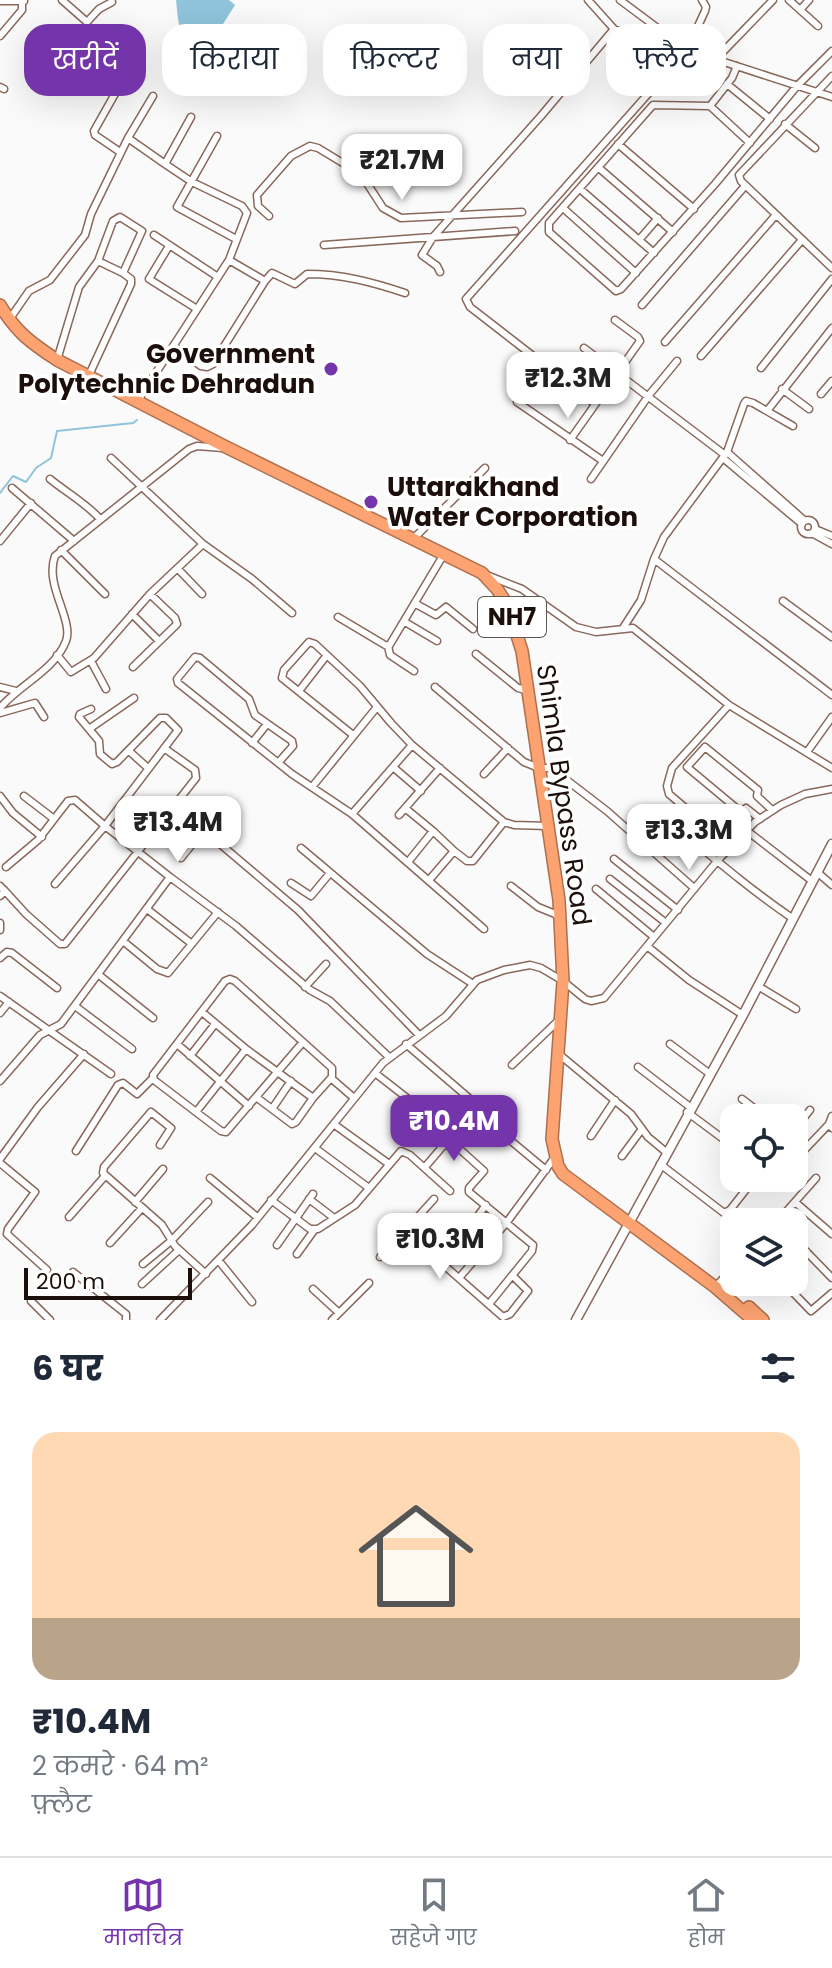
<!DOCTYPE html>
<html lang="hi">
<meta charset="utf-8">
<style>
body{margin:0;font-family:Poppins,"Noto Sans Devanagari",sans-serif;background:#f6f6f7;color:#1f2937;height:100vh;display:flex;flex-direction:column;font-size:30px;white-space:nowrap}
*{box-sizing:border-box;margin:0}
p{font-size:26px;color:#747a83}
.icon{flex:none;width:44px;height:44px;fill:none;stroke:currentColor;stroke-width:2;stroke-linecap:round;stroke-linejoin:round}
.map{position:relative;height:1320px;overflow:hidden}
.side{display:flex;flex-direction:column;background:#fff;flex:1}
.side>*{flex:none}
.guide{position:absolute;left:24px;top:24px;width:784px;height:72px;display:flex;gap:16px}
.tools{position:absolute;left:720px;top:1104px;display:grid;gap:16px}
.tools a{display:grid;place-items:center;width:88px;height:88px;border-radius:16px;background:#fff;box-shadow:0 8px 32px #0002;font-size:40px}
.scale{position:absolute;left:24px;bottom:20px;width:168px;box-sizing:border-box;padding-left:8px;border:4px solid #1c0f0b;border-top:0;font-size:22px;line-height:28px;white-space:nowrap;color:#1c0f0b;-webkit-text-stroke:6px #fff;paint-order:stroke}
.price{position:absolute;translate:-50% -68px;padding:0 18px;border-radius:16px;background:#fff;color:#222;font-size:26px;line-height:52px;filter:drop-shadow(0 2px 4px #0008)}
.price::after{content:'';position:absolute;left:50%;top:48px;width:24px;height:18px;margin-left:-12px;background:inherit;clip-path:polygon(0 0,100% 0,50% 100%)}
.price.on{background:#7535aa;color:#fff}
ul{padding:0;list-style:none}
li{display:grid;align-content:center;gap:16px;height:424px;padding:0 32px}
li+li{border-top:2px solid #e0e1e3}
li span{display:grid;place-items:center;height:248px;border-radius:24px;color:#555}
li>.icon{margin-inline-start:auto}
span .icon{width:144px;height:144px;fill:#fffc;stroke-width:1}
li b{font-size:34px}
h2{display:flex;justify-content:space-between;align-items:center;height:96px;padding:0 32px;font-size:34px}
.tag{padding:0 28px;border-radius:24px;background:#fff;box-shadow:0 8px 32px #0002;font-size:28px;line-height:72px}
.tag.on{background:#7535aa;color:#fff}
.tab-bar{display:flex;justify-content:space-around;align-items:center;height:112px;border-top:2px solid #e0e1e3;background:#fff;font-size:22px;color:#747a83}
.tab-bar a{display:grid;justify-items:center;gap:4px}
.tab-bar .on{color:#7535aa}
.map>svg:first-child{display:block}
.green{fill:#b5d5c4}
.water{fill:#8fc4dc}
.lines{fill:none;stroke-linecap:round;stroke-linejoin:round}
.stream{stroke:#8fc4dc;stroke-width:2}
.street-casing{stroke:#89685b;stroke-width:9}
.secondary-casing{stroke:#89685b;stroke-width:11}
.highway-casing{stroke:#ae6f4d;stroke-width:14}
.street{stroke:#fff;stroke-width:6}
.secondary{stroke:#fff;stroke-width:8}
.highway{stroke:#fda371;stroke-width:11}
.poi-dot{fill:#7535aa;stroke:#fff;stroke-width:3}
.labels{text-anchor:middle;stroke-width:7;stroke-linejoin:round;paint-order:stroke}
.shield{fill:#fff;stroke:#605754;stroke-width:2}
.shield-label{font-size:24px;font-weight:bold;fill:#1c0f0b}
.poi-label{font-size:26px;font-weight:bold;fill:#1c0f0b;stroke:#fff;text-anchor:end}
.street-label{font-size:26px;fill:#1c0f0b;stroke:#fff}
</style>
<div class="map">
<svg width="832" height="1320" viewBox="0 0 832 1320">
<rect width="100%" height="100%" fill="#fafafa"/>
<!-- green -->
<path class="green" d="M485,1209L503,1224L488,1243L470,1228Z"/>
<!-- water -->
<path class="water" d="M176,0H229L235,5L223,24L195,44C177,38 178,16 176,0Z"/>
<g class="lines">
<!-- stream -->
<path class="stream" d="M0,493L13,476L26,482L36,468L51,458L57,431L133,423L137,420"/>
<!-- street casing -->
<g class="street-casing">
<path id="street" d="M62,0L87,22L99,9L112,2
M620,0L687,50L832,97
M789,0L818,26
M0,1H24
M800,10L809,0
M614,29L629,34L668,72
M0,36L22,10V2
M716,59L773,0
M737,66L732,78L710,106L653,105L549,223V232L616,291L621,289L715,184L797,86L832,51
M91,76L116,92L94,131L95,135L120,152
M832,76L739,175L741,181L832,268
M727,84L770,119
M0,87L4,89
M153,96L128,138L165,164
M710,106L750,143
M785,124L815,148
M217,136L177,207L236,239
M618,144L694,209
M599,168L673,232
M580,189L654,253
M563,208L636,273
M269,216L258,206L257,195L291,156L310,146L318,148L361,174L383,208L401,218L522,212
M154,235L218,277
M639,240L658,218
M324,245L515,231
M169,246L149,279L197,309
M98,261L123,273
M440,272L437,266L422,255L433,237L541,116L614,29L588,0
M265,281L272,273L295,284L307,274C342,274 372,282 405,293
M642,305L745,186
M9,320L29,291L50,280L85,235L91,214L128,138
M665,342L775,216
M173,346L201,366L207,367L213,364L265,281L229,260
M584,348L725,455
M701,356L801,241
M57,360L79,287L98,261L113,221L120,217L142,231L123,273L131,279V284L89,375
M761,368L832,279
M782,389L809,409
M821,394L832,381
M137,402L229,260L247,213L242,206L192,182L165,164L191,117
M517,402L603,461
M595,404L470,307L466,299L687,50L705,11L706,7L702,0
M767,411L832,328
M570,440L640,341L638,337L615,320
M727,452L805,521
M111,458L203,544L252,579L292,613
M723,458L802,524
M50,479C67,493 86,503 100,519
M591,479L649,395L677,361
M12,488L74,541
M801 527a7 7 0 1 1 14 0a7 7 0 1 1-14 0Z
M815,529L832,536
M812,533L832,544
M413,539L485,468
M0,541L31,503
M61,550L105,594
M654,559L832,695
M178,569L202,594
M489,576L522,589L576,627L596,632L633,628L729,705L832,768
M783,601L832,637
M416,604L436,615L446,607L473,629
M132,614L159,641
M338,617L385,645L389,646L444,554
M405,622L437,641
M623,628L641,600L654,559L664,537L727,452L744,404L746,401L753,403L793,426
M388,646L390,655L414,671
M476,654L518,688L529,691
M57,655L71,672L94,658L150,594L203,544
M91,661L106,689
M133,667L177,624L175,618L150,594
M0,687L16,691
M435,687L524,762L539,768H551L607,811L694,888
M299,691L327,655
M729,705L672,768L667,786L669,794L731,847
M0,708C19,685 55,670 66,641C74,620 44,585 55,556L189,449L197,446L223,448
M91,709L80,714L79,717L99,741L100,754L112,764L117,762L160,718H166L178,730L105,826L170,877
M0,713L35,703L44,717
M89,729L134,698
M353,735L282,678L284,670L309,642L315,644L360,686L391,723L412,745L504,822L514,825L548,826
M252,743L267,724
M129,751L148,768
M807,752L832,717
M278,763L293,746L292,741L255,715L249,699L200,658L195,657L177,679L178,683L292,774L352,814L484,929
M393,767L421,791
M484,774L508,748
M312,787L377,707
M0,796L13,813L42,837
M24,796L54,819
M405,808L433,831
M658,812C702,848 745,886 792,918
M352,814L412,745
M399,815L440,768
M760,819L746,808L741,812L687,767L705,747L758,790L757,796L772,810
M746,830L812,881
M301,848L427,954L473,984
M454,851L467,861H473L504,822
M181,858L202,832H206L298,910L419,1035
M614,859L678,910
M408,862L433,831L454,851L430,879
M6,867L38,840L68,801L75,800L105,826L55,884
M817,872L832,885
M610,879L666,923
M291,883L311,896L330,873
M0,886L5,891L0,896
M511,886L538,907L560,916
M596,889L654,937
M5,891L26,914L60,944H65L196,778L195,770L164,748
M147,909L192,944
M0,923V930
M123,941L157,969L168,973L218,912
M647,946L689,980L743,1015
M0,958L7,952L12,953L57,988
M99,975L153,1018
M758,986L796,1009
M305,987L326,964
M0,996L111,1074
M75,1006L132,1049
M202,1012L246,1049L196,1112L154,1080L153,1075L225,981L230,979L235,981L332,1068V1079L354,1098
M0,1013L9,1002
M177,1044L249,1106
M406,1044L470,1099
M670,1044L710,1074
M246,1049L313,1098L331,1078
M560,1055L631,1114L648,1137L666,1152
M190,1056L215,1024
M512,1065L559,1020
M638,1067L690,1107
M375,1073L425,1112
M0,1081L40,1035L61,1024L170,877L236,926L310,990L330,1001L390,1058
M256,1097L292,1124L296,1122L313,1098
M742,1099L767,1118
M272,1109L291,1081
M196,1112L221,1131L226,1132L303,1042
M687,1112L734,1147
M832,1116L829,1124L832,1128
M335,1125L389,1164
M794,1130L810,1110
M499,1131L546,1170
M591,1136L615,1100
M160,1145L171,1128L151,1112L104,1167L103,1173L162,1225L175,1246L206,1274
M315,1148L369,1188
M76,1151L118,1085L123,1083L137,1094L153,1078
M622,1156L642,1129
M0,1159L38,1107L84,1054
M794,1161L829,1124
M0,1163L35,1192L8,1229L7,1234L47,1270
M660,1164L724,1213L730,1210L755,1178
M425,1167L443,1146L454,1144L484,1171L469,1188V1192L533,1245L532,1251L489,1304
M210,1178L257,1217
M309,1199L334,1218
M271,1200L310,1229H318L355,1205L401,1151L410,1155L450,1191
M135,1202L163,1169
M795,1202L832,1234
M486,1205L468,1229L489,1245
M69,1217L105,1176
M777,1222L816,1178
M405,1231L434,1199
M794,1239L832,1278
M110,1243L142,1208
M277,1245L313,1194
M297,1254L315,1229
M380,1257L405,1231L503,1317L510,1314L528,1291L513,1276
M219,1261L252,1302
M143,1264L171,1241L208,1202
M794,1266L807,1252
M73,1272L126,1314V1320
M459,1278L507,1222L555,1157
M783,1282L811,1311L832,1293
M142,1284L179,1250
M715,1287L734,1267
M313,1289L338,1312
M31,1301L50,1320
M160,1320L252,1225L383,1063L446,1016L477,980L504,970L530,965L541,968L563,981L585,999L591,1001L604,998L718,860L755,822L781,805L805,794L832,789
M332,1320L369,1283"/>
</g>
<!-- secondary casing -->
<g class="secondary-casing">
<path id="secondary" d="M576,1320L743,1015L832,844"/>
</g>
<!-- highway casing -->
<g class="highway-casing">
<path id="highway" d="M0,305C16,332 31,343 57,360L224,446L482,573L497,589L507,604L522,651L559,900L563,981L552,1139L558,1166L563,1174L715,1287L753,1320
M749,1307L763,1320"/>
</g>
<!-- street -->
<use href="#street" class="street"/>
<!-- secondary -->
<use href="#secondary" class="secondary"/>
<!-- highway -->
<use href="#highway" class="highway"/>
</g>
<!-- markers -->
<g class="poi-dot">
<circle cx="331" cy="369" r="8"/>
<circle cx="371" cy="502" r="8"/>
</g>
<g class="labels">
<!-- shield labels -->
<rect class="shield" x="478" y="597" width="68" height="40" rx="6"/>
<g class="shield-label">
<text x="512" y="625">NH7</text>
</g>
<!-- poi labels -->
<g class="poi-label">
<text x="315" y="363">Government<tspan x="315" dy="30">Polytechnic Dehradun</tspan></text>
<text x="387" y="496" text-anchor="start">Uttarakhand<tspan x="387" dy="30">Water Corporation</tspan></text>
</g>
<!-- street labels -->
<g class="street-label">
<text transform="translate(564 795) rotate(82)" y="9">Shimla Bypass Road</text>
</g>
</g>
</svg>
<div class="tools">
<a><svg class="icon" aria-label="locate" viewBox="0 0 24 24"><circle cx="12" cy="12" r="6"/><path d="M12 2v4M12 18v4M2 12h4M18 12h4"/></svg></a>
<a><svg class="icon" aria-label="layers" viewBox="0 0 24 24"><path d="M12 4l9 5-9 5-9-5zM3 14l9 5 9-5"/></svg></a>
</div>
<div class="scale">200 m</div>
<b class="price" style="left:402px;top:202px">₹21.7M</b>
<b class="price" style="left:568px;top:420px">₹12.3M</b>
<b class="price" style="left:178px;top:864px">₹13.4M</b>
<b class="price" style="left:689px;top:872px">₹13.3M</b>
<b class="price on" style="left:454px;top:1163px">₹10.4M</b>
<b class="price" style="left:440px;top:1281px">₹10.3M</b>
<div class="guide">
<a class="tag on">खरीदें</a>
<a class="tag">किराया</a>
<a class="tag">फ़िल्टर</a>
<a class="tag">नया</a>
<a class="tag">फ़्लैट</a>
</div>
</div>
<section class="side">
<h2>6 घर<svg class="icon" aria-label="filters" viewBox="0 0 24 24"><path d="M4 7h16M4 17h16"/><circle cx="9" cy="7" r="2"/><circle cx="15" cy="17" r="2"/></svg></h2>
<ul>
<li><span style="background:linear-gradient(#ffd9b3 75%,#b9a48a 0)"><svg class="icon" aria-label="home" viewBox="0 0 24 24"><path d="M3 11l9-7 9 7M6 9v11h12V9"/></svg></span><div><b>₹10.4M</b><p>2 कमरे · 64 m²</p><p>फ़्लैट</p></div></li>
</ul>
</section>
<nav class="tab-bar">
<a class="on"><svg class="icon" aria-label="map" viewBox="0 0 24 24"><path d="M3 6l6-2 6 2 6-2v14l-6 2-6-2-6 2zM9 4v14M15 6v14"/></svg>मानचित्र</a>
<a><svg class="icon" aria-label="saved" viewBox="0 0 24 24"><path d="M7 4h10v16l-5-4-5 4z"/></svg>सहेजे गए</a>
<a><svg class="icon" aria-label="home" viewBox="0 0 24 24"><path d="M3 11l9-7 9 7M6 9v11h12V9"/></svg>होम</a>
</nav>
